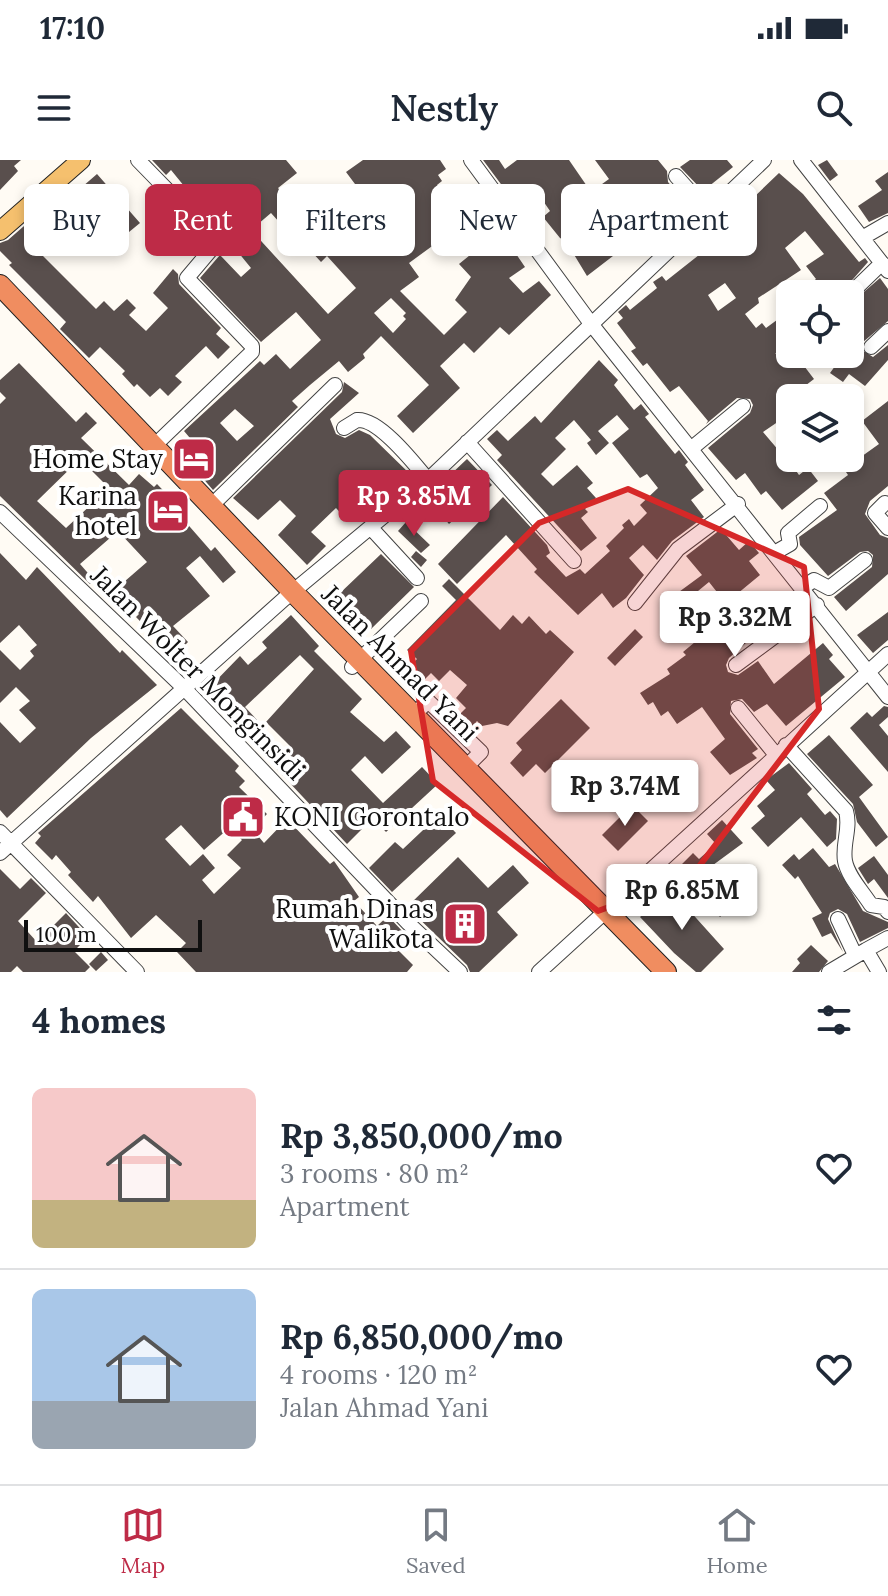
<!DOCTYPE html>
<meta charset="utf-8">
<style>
body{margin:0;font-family:Lora,serif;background:#f2f2f3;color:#1f2937;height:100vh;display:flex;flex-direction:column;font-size:30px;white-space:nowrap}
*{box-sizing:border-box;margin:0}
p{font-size:26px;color:#747a83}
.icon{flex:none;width:44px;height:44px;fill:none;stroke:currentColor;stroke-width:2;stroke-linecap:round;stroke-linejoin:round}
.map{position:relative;height:812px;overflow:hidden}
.drawer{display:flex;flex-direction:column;background:#fff;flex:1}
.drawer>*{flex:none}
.top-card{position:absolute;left:24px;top:24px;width:840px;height:72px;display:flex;gap:16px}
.controls{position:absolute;left:776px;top:120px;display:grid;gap:16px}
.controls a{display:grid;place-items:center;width:88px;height:88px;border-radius:12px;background:#fff;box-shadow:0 4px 12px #0003;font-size:40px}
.scale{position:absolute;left:24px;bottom:20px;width:178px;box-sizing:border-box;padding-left:8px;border:4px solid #101010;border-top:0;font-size:22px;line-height:28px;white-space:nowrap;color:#101010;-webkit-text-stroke:6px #fff;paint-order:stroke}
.price{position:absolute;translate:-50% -68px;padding:0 18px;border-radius:8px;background:#fff;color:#222;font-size:26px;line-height:52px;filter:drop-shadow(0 2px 4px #0008)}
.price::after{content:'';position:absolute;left:50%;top:48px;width:24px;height:18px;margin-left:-12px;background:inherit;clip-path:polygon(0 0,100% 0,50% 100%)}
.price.active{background:#be2b47;color:#fff}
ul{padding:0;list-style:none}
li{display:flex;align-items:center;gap:24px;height:200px;padding:0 32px}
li+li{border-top:2px solid #e0e1e3}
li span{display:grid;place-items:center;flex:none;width:224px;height:160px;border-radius:12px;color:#555}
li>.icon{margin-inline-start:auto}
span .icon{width:96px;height:96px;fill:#fffc;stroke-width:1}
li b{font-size:34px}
h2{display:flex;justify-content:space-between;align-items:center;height:96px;padding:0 32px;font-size:34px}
.chip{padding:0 28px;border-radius:12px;background:#fff;box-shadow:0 4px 12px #0003;font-size:28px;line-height:72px}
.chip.active{background:#be2b47;color:#fff}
.status{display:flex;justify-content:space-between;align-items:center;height:56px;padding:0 40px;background:#fff;direction:ltr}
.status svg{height:22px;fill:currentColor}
header{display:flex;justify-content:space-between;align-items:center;height:104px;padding:0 32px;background:#fff;font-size:36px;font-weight:600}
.tabs{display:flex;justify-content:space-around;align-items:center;height:112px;border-top:2px solid #e0e1e3;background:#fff;font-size:22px;color:#747a83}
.tabs a{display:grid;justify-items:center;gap:4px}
.tabs .active{color:#be2b47}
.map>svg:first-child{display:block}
.building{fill:#594f4d;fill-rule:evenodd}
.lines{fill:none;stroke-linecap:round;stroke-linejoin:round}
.minor-casing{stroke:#434343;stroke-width:16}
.major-casing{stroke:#212121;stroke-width:20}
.highway-casing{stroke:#212121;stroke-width:22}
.minor{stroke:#fff;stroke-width:14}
.major{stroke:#f5c06e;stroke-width:18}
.highway{stroke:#f08d60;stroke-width:20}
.marked{fill:#d62828;fill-opacity:0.2;stroke:#d62828;stroke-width:6;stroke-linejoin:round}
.labels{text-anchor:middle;stroke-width:8;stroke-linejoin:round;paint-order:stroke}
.poi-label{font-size:26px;fill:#101010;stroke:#fff;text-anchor:end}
.street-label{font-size:26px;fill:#101010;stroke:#fff}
</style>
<div class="status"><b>17:10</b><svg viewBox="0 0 49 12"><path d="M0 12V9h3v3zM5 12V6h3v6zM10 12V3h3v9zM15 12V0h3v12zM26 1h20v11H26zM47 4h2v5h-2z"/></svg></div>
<header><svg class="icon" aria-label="menu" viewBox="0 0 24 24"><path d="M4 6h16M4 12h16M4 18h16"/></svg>Nestly<svg class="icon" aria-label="search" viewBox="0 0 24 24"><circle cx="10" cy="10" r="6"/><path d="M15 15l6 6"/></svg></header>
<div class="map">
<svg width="888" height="812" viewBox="0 0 888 812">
<rect width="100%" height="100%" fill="#fffbf4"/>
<!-- building -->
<path class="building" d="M0,0H21L14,6L18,11L0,30Z
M152,0H286L297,13L278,28L310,66L355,24L346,12L363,0H440L446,9L438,15L442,21L437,25L442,33L440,35L461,65L409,103L419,117L400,131L444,175L467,152L455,140L471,117L459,104L507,65L517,85L512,88L525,107L509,118L523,133L539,121L551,135L509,175L500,167L474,193L464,183L440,206L460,228L413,273L397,256L429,225L381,176L363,194L365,198L348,212L339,201L310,225L292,241L298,247L213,330L201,316L207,311L195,297L201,291L184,271L260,201L264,205L276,194L290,209L321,180L296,152L261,182L200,118L220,95L241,117L251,108L171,10L166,15ZM271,53L307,93L310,90L321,102L327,96L356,128L328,154L251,70ZM391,138L406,153L403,156L406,159L393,173L374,153ZM235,249L254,266L237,281L220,263Z
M483,0H499L505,9L517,0H569L591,32L609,19L595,0H658L667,11L668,22L680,36L623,83L626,86L587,116L570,88L577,81L572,75L564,80L560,78L543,57L550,51L537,32L518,47Z
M690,0H727L733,7L703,31L680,7Z
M827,0L838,15L830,21L818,5Z
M888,12V53L869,62L858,46L882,30L875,21Z
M779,13L803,34L859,102L865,98L868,102L840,134H798L816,119L806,106L824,94L805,71L785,88L801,110L758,138L759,143L745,154L756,168L762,163L766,168L781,157L776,151L790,140V182L775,194H795L814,219L776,248L782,259L763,272L780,292L790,284V302L799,315L808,308L818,321L782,350L766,331L761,335L745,313L736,320L708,288L750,253L753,245L750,239L737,238L706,264L708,261L679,226L670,232L647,203L643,206L631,191L636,188L617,163L623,158L618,152L626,145L630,150L657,128L653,122L662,116L666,121L704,91L701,88ZM725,123L736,138L718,151L708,135Z
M97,14L140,63L107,90L94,75L76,93L53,70L35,88L96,149L104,141L114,151L127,139L136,148L129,155L146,171L168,148L153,133L173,109L178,114L179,124L221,168L216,174L230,187L218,199L206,186L175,216L182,222L168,236L160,228L150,237L137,224L134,227L122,214L125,211L100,187L89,198L60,169L66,162L9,105L12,103L0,91V83L8,80L55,39L65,50L86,32L82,27Z
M160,37L195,73L182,86L148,50Z
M880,118L888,129V161L863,182L850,166V144Z
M888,185V200L865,226L849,214L843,222L830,213L838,202L847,208L862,190L873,197Z
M599,200L618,220L614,225L634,250L641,244L649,254L645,257L675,294L679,290L688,302L685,305L704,330L691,340L704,357L672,381L657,400L643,385L629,398L644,415L626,438L613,448L602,433L578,455L534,412L537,409L506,375L457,424L438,404L503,337L547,385L550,393L546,396L566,417L580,409L585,414L610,391L606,386L624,368L622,365L629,359L634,366L647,353L640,345L658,328L647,314L640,318L612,283L629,269L617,255L598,271L609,283L596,295L587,283L591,280L574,260L555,278L566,289L541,314L553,326L577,305L593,323L587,328L596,338L585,349L588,352L581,358L597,378L581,391L497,300L502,295L487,279L497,270L508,281L535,256L541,263Z
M19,203L76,262L86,252L97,263L81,278L129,325L139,314L154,327L157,324L187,355L183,359L211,391L215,387L236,412L223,423L200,396L186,408L210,436L173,466L188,482L174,496L136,457L139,454L117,428L147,402L118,371L80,404L94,420L90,424L0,336V244L6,238L0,232V220ZM80,299L109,328L66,368L37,341Z
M344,222L359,233L330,259L336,274L345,278L359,270L370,275L411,315L349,362L336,348L311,372L326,386L307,405L278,375L296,356L280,340L258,360L233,338L342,232Z
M888,241V326L870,341L865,354L880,375L888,378V414L846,451L834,437L872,407L873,395L868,391L860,392L828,416L800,385L799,377L837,350L824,333L848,315L844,309L879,284L862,261Z
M467,299L492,325L449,364L432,344L445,333L440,328L448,317Z
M406,362L430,385L421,393L398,371Z
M721,369L739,390L749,381L759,393L749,401L760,415L737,434L750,455L771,440L780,453L729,498L726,505L728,512L738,515L758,501L774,524L823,483L833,495L829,499L845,517L786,566L767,544L754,552L742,539L731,541L730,554L758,589L752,593L757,598L730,615L710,592L725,579L702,547L677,564L668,551L661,556L653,542L648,545L640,533L670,514L667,509L686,495L683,492L701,477L736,456L709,422L676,449L668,440L702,415L686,396Z
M416,391L427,400L421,407L411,397Z
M0,393L26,420L37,407L120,493L122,490L157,525L91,578L7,658L0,650V562L20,583L36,568L19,550L30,541L16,527L0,543V490L20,510L34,496L30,491L37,485L19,465L0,483Z
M381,394L414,427L371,469L360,458L352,466L340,454L348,445L338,435Z
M449,419L500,470L513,455L522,464L529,456L546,474L550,470L574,492L508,566L497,563L482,566L477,561L471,568L458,556L466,548L456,538L467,525L450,510L439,521L431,513L425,519L411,505L417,499L407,490L456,440L442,426Z
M888,452V480L873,493L857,475Z
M291,455L319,486L314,491L362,539L350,552L384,582L396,571L411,587L382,614L365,596L351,610L383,643L422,607L438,624L386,672L373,658L347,684L272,604L290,586L266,562L314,509L300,495L245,547L259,562L245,575L206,531L240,496L248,505L267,488L262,482Z
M635,469L643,477L615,506L607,498Z
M561,539L590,568L545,613L536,604L523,617L510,603L522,590L516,583Z
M884,546L888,547V557L879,565L888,576V612L850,568L867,552L872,557Z
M181,548L239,606L235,611L245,621L239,627L267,654L252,669L264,683L287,659L330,704L334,701L359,737L354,741L377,766L388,756L405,774L392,784L413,805L407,812H196L177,792L186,783L156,755L131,778L98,736L93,742L68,715L71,712L56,695L52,700L35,683L41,676L38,673ZM181,665L204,690L229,668L242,680L227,695L241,708L214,734L202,720L215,708L203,694L190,706L165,679Z
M829,575L873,625L859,637L888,677L876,687L857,662L853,644L807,594Z
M789,603L812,629L807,634L825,655L830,651L837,659L836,679L827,687L801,657L768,687L751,668L765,656L757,646L775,630L766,620Z
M632,645L648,661L618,691L602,675Z
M439,655L456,673L392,732L369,708L395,682L403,689Z
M722,660L743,683L709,708L724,723L720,728L734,743L720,757L710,746L713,742L678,708L693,693L699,699L716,684L707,674Z
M813,688L829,707L835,704L863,751L888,762V768L860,782L847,754L838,749L830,753L828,759L843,792L831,773L822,777L812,758L822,753L798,716L795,719L782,705L794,694L799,700Z
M874,696L888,715V738L874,719L868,724L858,708Z
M458,697L488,728L513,705L529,723L497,752L518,775L479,812H470L467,805L407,747Z
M0,709L20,729L31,718L46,733L18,761L37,782L66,753L88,777L74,791L90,807L85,812H23L17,806L11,812H0Z
M670,729L724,789L701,812H696L674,793L640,757Z
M811,785L828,801L819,812H792L800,803L797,799Z
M101,792L108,800L96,811L89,804Z"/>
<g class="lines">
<!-- minor casing -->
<g class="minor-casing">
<path id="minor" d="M138,0L213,77L214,86L187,118L252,186V192L154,286
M471,0L592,165L888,537
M801,0L888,111
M676,16L710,54
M862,78L888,63
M850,134L882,103
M871,187L888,171
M344,268L357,260C379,258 414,303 428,320
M467,282L574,401
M692,288L743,246
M885,343L875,353L888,368
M211,346L335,225
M0,352L185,529L408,763L460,812
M372,369L417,418
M776,392L790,384L788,373L820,346
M802,428L814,420L829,428L865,400
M635,443L678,389L738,344
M736,505L817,445
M352,507L421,441
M738,548L776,595
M414,555L428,541L481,592L466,607
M786,585L846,651C851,668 842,684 845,701C848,717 863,732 871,745L884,747L888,752
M0,672L137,812
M0,693L284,439L432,316L764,0
M838,759L855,795
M866,790L888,778
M539,812L888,494
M829,812L866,790L879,812"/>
</g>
<!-- major casing -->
<g class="major-casing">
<path id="major" d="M0,71L81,0"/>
</g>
<!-- highway casing -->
<g class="highway-casing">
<path id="highway" d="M0,125L295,434L666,812"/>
</g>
<!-- minor -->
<use href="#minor" class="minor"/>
<!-- major -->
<use href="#major" class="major"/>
<!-- highway -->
<use href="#highway" class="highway"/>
</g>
<!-- marked area -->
<path class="marked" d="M628,329L804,407L819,549L691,717L598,751L433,621L411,491L539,363Z"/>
<!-- icons -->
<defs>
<g id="hotel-square" transform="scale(2.3)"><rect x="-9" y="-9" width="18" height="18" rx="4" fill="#be2b47" stroke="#fff"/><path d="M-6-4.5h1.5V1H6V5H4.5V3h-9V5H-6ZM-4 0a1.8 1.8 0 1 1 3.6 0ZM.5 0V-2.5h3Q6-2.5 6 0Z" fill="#fff"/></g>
<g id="civic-square" transform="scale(2.3)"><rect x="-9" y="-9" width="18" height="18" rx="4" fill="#be2b47" stroke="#fff"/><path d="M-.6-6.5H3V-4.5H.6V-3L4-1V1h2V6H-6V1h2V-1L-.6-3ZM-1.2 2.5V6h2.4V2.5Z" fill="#fff"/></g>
<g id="building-square" transform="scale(2.3)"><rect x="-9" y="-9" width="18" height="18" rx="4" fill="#be2b47" stroke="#fff"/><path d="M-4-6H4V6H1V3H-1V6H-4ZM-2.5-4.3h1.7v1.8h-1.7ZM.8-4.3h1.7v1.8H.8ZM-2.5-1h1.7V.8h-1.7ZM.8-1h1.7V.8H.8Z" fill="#fff"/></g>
</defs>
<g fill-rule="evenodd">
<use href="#hotel-square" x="194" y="299"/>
<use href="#hotel-square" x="168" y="351"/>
<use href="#civic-square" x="243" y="657"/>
<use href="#building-square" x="465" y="764"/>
</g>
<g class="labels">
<!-- poi labels -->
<g class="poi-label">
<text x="163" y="308">Home Stay</text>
<text x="137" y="345">Karina<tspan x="137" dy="30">hotel</tspan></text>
<text x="274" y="666" text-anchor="start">KONI Gorontalo</text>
<text x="434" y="758">Rumah Dinas<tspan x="434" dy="30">Walikota</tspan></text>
</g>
<!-- street labels -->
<g class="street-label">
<text transform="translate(400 503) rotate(45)" y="9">Jalan Ahmad Yani</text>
<text transform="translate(198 513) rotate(45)" y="9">Jalan Wolter Monginsidi</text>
</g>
</g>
</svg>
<div class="controls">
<a><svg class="icon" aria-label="locate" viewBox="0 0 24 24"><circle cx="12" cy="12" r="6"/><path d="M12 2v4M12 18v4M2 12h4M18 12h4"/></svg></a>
<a><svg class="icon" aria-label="layers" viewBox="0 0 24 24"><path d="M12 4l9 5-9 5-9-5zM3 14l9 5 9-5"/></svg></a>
</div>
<div class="scale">100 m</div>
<b class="price active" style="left:414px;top:378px">Rp 3.85M</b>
<b class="price" style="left:735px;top:499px">Rp 3.32M</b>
<b class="price" style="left:625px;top:668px">Rp 3.74M</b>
<b class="price" style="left:682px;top:772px">Rp 6.85M</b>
<div class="top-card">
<a class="chip">Buy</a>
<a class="chip active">Rent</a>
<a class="chip">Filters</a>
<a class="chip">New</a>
<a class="chip">Apartment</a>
</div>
</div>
<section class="drawer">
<h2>4 homes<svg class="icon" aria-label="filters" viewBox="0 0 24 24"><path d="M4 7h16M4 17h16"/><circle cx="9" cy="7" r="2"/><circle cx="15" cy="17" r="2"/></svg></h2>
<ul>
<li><span style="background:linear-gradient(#f6c9c9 70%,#c2b280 0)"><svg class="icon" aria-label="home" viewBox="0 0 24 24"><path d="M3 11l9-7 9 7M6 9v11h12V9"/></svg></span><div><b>Rp 3,850,000/mo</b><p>3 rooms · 80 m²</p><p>Apartment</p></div><svg class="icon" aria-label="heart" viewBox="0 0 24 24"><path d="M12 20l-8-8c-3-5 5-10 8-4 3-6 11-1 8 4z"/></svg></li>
<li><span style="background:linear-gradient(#a9c7e8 70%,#9aa5b1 0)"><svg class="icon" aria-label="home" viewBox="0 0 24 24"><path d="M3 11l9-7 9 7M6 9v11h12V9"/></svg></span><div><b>Rp 6,850,000/mo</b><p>4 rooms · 120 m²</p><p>Jalan Ahmad Yani</p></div><svg class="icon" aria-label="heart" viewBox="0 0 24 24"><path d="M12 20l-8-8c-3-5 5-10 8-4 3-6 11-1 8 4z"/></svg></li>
</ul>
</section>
<nav class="tabs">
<a class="active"><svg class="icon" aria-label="map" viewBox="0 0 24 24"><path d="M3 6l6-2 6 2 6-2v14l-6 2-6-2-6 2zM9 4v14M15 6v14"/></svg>Map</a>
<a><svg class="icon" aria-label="saved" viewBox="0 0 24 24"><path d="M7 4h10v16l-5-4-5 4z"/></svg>Saved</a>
<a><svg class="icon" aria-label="home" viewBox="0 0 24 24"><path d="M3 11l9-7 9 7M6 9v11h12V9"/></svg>Home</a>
</nav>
